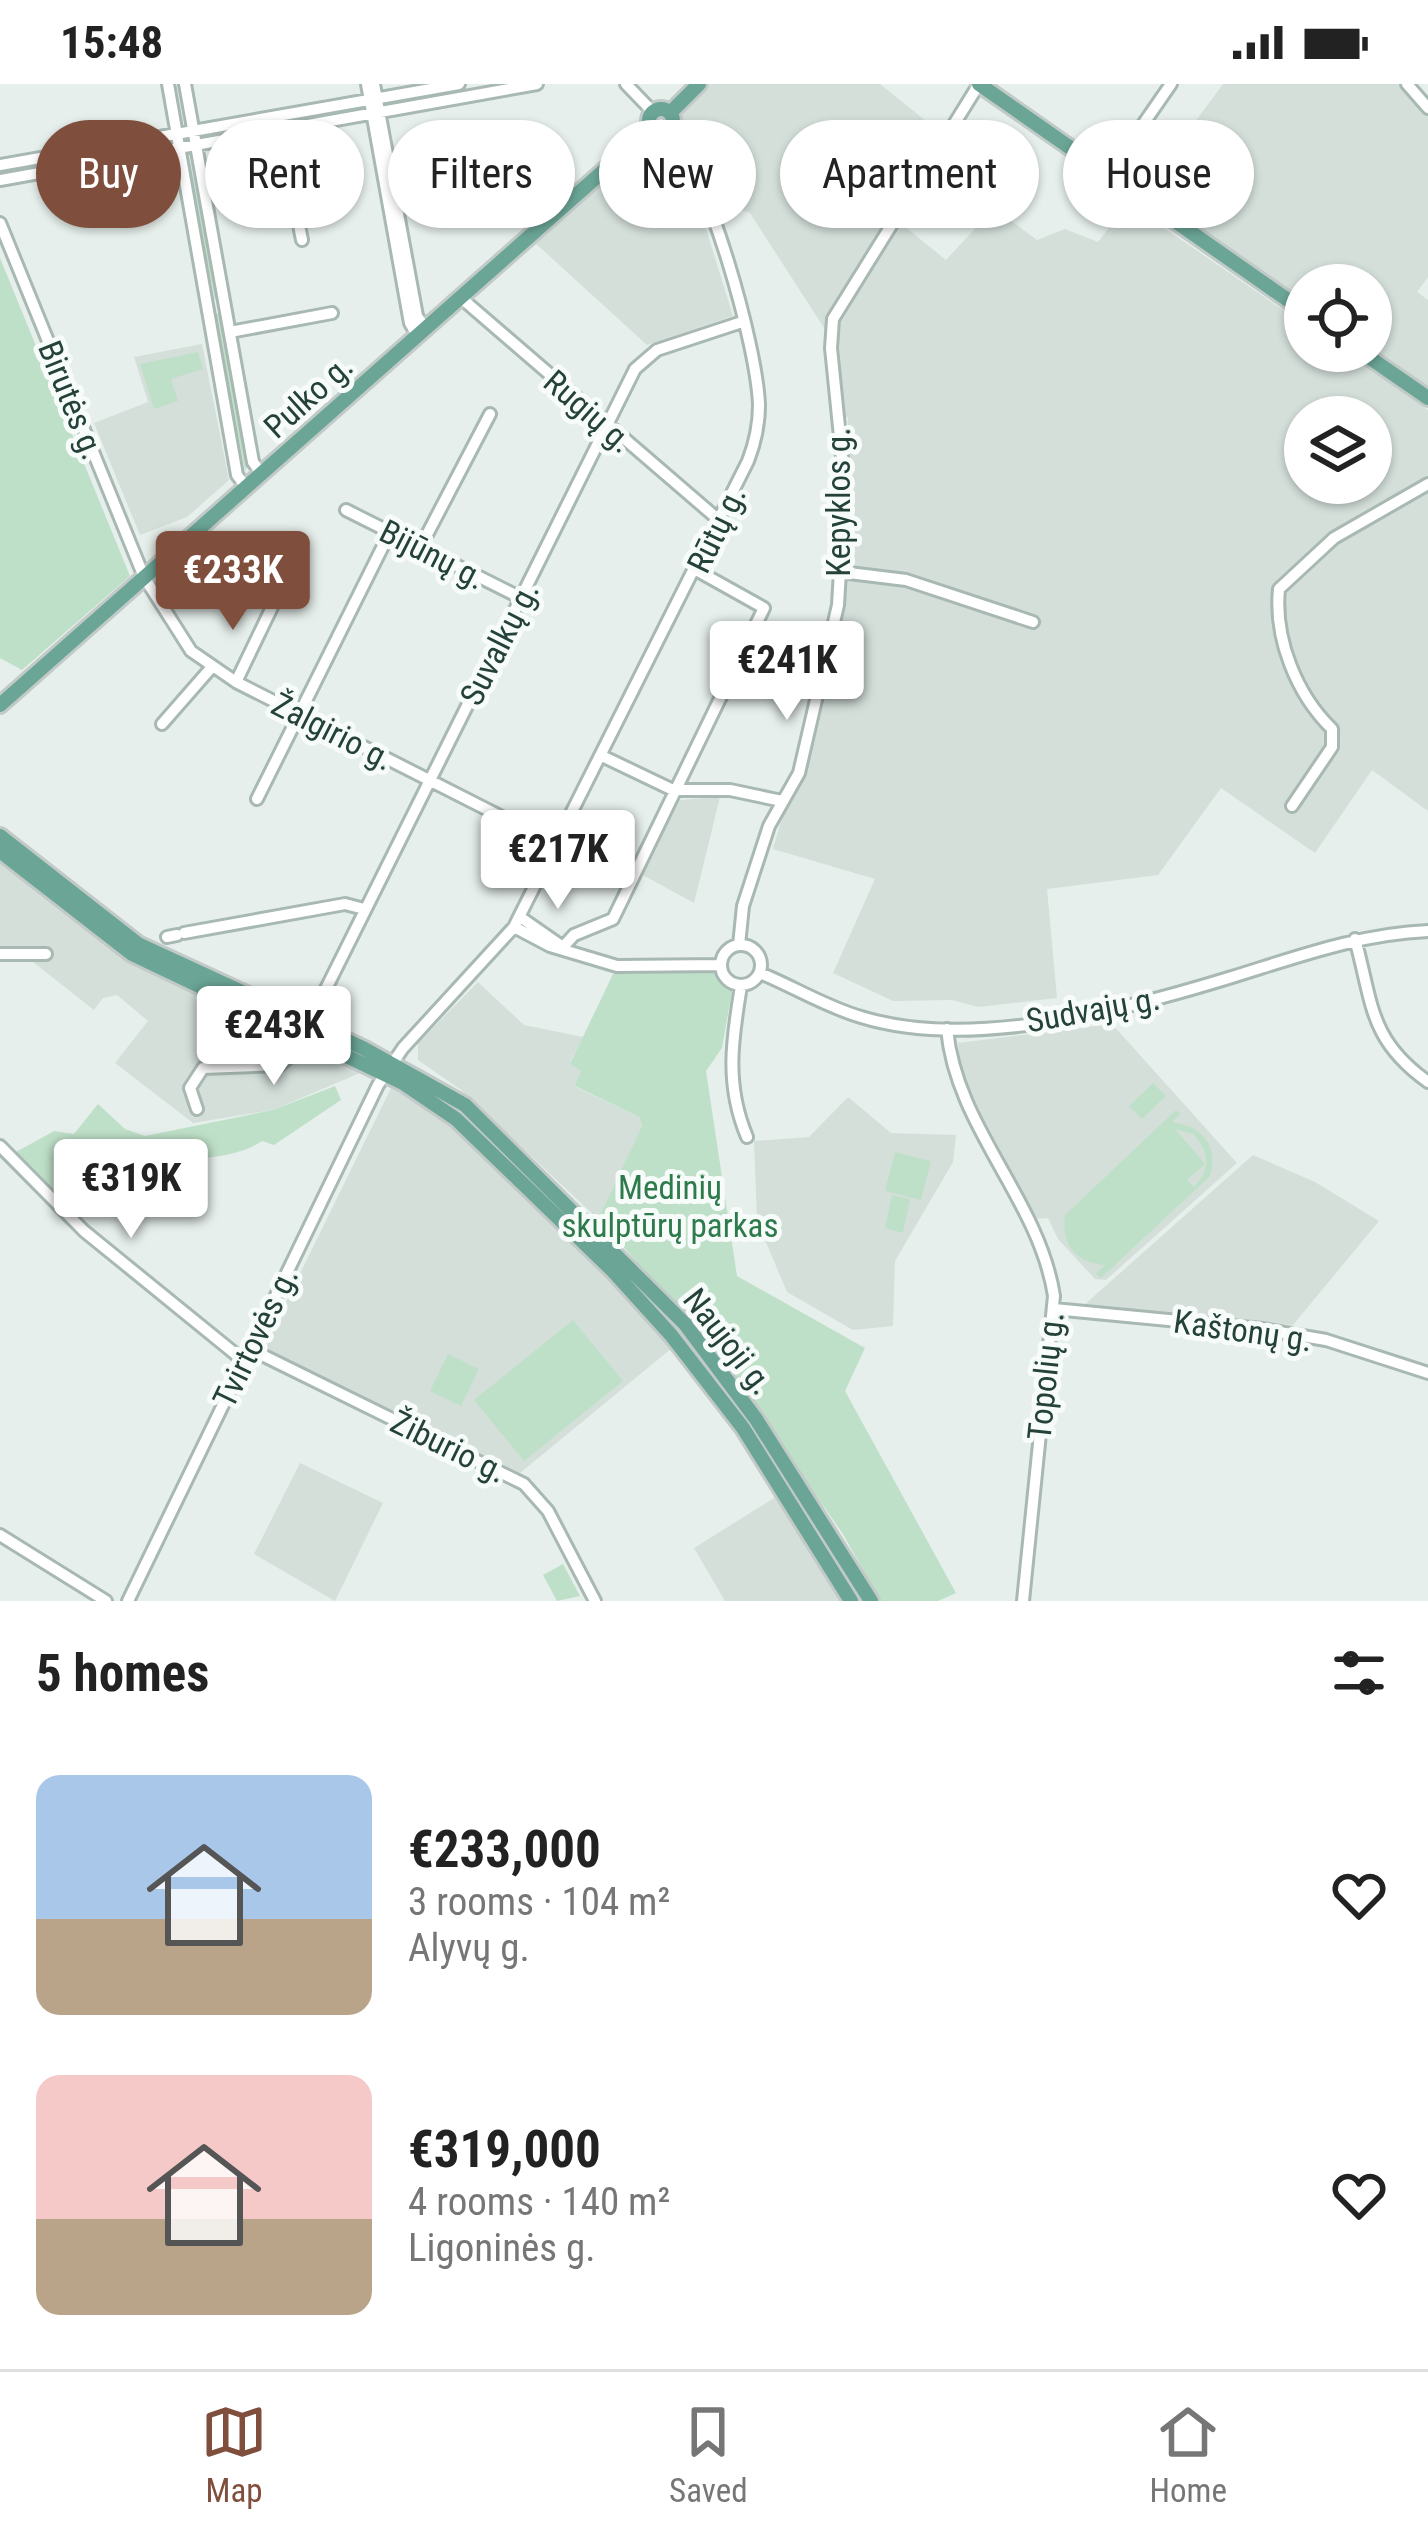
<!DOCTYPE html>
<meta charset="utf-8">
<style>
body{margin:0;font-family:"Roboto Condensed",sans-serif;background:#f6f6f6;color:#222;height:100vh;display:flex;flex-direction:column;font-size:45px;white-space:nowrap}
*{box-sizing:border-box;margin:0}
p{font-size:39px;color:#767676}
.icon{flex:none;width:66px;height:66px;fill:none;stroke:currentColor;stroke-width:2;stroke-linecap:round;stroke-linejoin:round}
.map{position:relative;height:1517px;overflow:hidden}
.side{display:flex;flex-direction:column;background:#fff;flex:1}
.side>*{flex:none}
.banner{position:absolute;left:36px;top:36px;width:1356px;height:108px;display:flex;gap:24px}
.buttons{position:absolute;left:1284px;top:180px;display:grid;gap:24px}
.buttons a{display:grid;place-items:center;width:108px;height:108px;border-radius:50%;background:#fff;box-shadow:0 3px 9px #0004;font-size:60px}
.price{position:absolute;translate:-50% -102px;padding:0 27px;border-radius:12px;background:#fff;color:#222;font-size:39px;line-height:78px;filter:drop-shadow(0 3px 6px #0008)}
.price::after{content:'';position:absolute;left:50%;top:72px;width:36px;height:27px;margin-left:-18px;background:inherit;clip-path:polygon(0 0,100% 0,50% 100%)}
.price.active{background:#804e3d;color:#fff}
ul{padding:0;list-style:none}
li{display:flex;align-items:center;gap:36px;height:300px;padding:0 36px}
li span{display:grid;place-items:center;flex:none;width:336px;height:240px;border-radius:24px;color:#555}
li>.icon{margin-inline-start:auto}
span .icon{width:144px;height:144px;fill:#fffc;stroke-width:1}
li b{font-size:51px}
h2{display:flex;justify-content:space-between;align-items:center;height:144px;padding:0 36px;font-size:51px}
.pill{padding:0 42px;border-radius:54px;background:#fff;box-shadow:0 3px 9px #0004;font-size:42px;line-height:108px}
.pill.active{background:#804e3d;color:#fff}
.status{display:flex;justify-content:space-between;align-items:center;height:84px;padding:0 60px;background:#fff;direction:ltr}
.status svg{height:33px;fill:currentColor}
.tab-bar{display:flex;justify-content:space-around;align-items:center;height:168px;border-top:3px solid #e0e0e0;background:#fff;font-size:33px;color:#767676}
.tab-bar a{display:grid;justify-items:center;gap:6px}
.tab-bar .active{color:#804e3d}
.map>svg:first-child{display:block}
.built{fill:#d4dfda;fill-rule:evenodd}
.green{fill:#bfe0c8;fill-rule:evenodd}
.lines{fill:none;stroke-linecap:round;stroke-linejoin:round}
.minor-casing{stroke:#a8b8b2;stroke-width:16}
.major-casing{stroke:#c2cac8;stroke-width:20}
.minor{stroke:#fff;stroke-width:10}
.major{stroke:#6aa596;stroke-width:14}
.labels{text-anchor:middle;stroke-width:10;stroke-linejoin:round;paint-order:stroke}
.street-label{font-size:33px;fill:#24423a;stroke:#f7fbf9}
.park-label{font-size:33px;fill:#2d7a4b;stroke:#f7fbf9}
</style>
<div class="status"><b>15:48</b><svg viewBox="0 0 49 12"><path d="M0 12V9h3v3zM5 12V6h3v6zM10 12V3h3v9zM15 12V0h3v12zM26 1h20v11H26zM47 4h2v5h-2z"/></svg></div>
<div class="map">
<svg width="1428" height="1517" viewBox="0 0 1428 1517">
<rect width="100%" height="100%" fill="#e6efeb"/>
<!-- built -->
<path class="built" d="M709,0H880L941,49L888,129L946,176L994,124L1037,156L1065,145L1098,158L1128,119L1305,241V267H1342L1428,326V727L1372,686L1315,769L1221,704L1158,791L1047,805L1057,914L978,923L952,916L893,917L833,889L875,795L773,765L846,514L848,333L835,334L826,247L750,129L712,114L704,84L677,45L679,29ZM1305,333H1371V399H1305Z
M1223,0H1410L1428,20V193L1417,208L1428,216V307L1371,267V201H1305V221L1143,108Z
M653,52L671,60L689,90L733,232L647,261L533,157Z
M202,260L229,396L187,433L140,451L94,339L148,318L134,273Z
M720,713L694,819L641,790L680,716Z
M0,771L91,846L367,986L273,1026L193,1039L115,979L148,937L117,911L103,914L94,926L33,878H0Z
M478,898L524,941L583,953L570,979L582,987L576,1003L639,1033L642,1043L598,1135L461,1006L418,976V959Z
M1112,940L1237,1079L1106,1196L1095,1195L1058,1155L1048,1134L1034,1135L963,1004L958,959Z
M393,1000L451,1038L583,1166L672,1264L520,1389L263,1265Z
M848,1013L891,1049L956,1051L953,1078L895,1177L893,1242L853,1246L787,1208L757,1137L754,1057L809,1053Z
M1253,1071L1315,1098L1379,1137L1293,1241L1083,1222Z
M300,1379L383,1419L335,1517L254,1470Z
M779,1411L845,1517H725L694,1464Z"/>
<!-- green -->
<path class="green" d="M359,21L362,27L203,53V50Z
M167,55L170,61L13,86L14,82Z
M189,72L219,212L215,216L185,75Z
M0,174L130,492L22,586L0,574Z
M222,229L249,381L245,386L213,230Z
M198,268L203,285L171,295L178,317L154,325L140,280Z
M713,887L732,907L722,964L706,987L737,1192L865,1264L845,1307L956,1509L938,1517H880L843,1450L707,1256L598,1135L642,1042L639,1033L575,1002L581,987L570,980L613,890Z
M1153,999L1166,1012L1142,1035L1129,1022Z
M335,1002L341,1016L274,1061L262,1057C214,1091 93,1062 52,1106L16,1068L54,1047L74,1050L98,1020L125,1045L145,1052L273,1026Z
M1176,1026L1180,1030L1172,1038C1202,1042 1219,1062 1210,1092L1101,1194L1096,1190L1105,1181C1075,1179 1061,1160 1065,1131ZM1175,1045L1193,1050C1210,1069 1211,1084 1194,1103L1187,1096L1205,1080Z
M895,1068L931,1077L921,1116L885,1107Z
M892,1111L910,1115L903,1149L885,1144Z
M573,1236L623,1297L524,1377L474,1316Z
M448,1270L479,1285L461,1322L430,1307Z
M563,1480L580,1512L557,1517L543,1491Z"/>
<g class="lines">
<!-- minor casing -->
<g class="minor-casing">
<path id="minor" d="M168,0L237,391L246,403
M185,0L253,378L261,389
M367,0L410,239L417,251
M374,0L417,232L425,244
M626,0L653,28
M1407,0L1428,24
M280,46L302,156
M0,81L459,0
M1108,91L1171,0
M0,96L537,0
M0,139L144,493L191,567L236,598L557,761
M460,213L720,437
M230,248L332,229
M346,426L521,514
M420,464L490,330
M841,488L906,496L1033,538
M236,598L273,521
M162,640L211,584
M602,672L673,706H730L782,717
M257,715L390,448
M1292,722L1332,663V645C1296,610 1274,554 1279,505L1334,454L1428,400
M520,833L563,863
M514,843L550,862L617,882L721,881
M184,849L345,820L364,825
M167,853L177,851
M1355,855C1373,919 1368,955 1428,998
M721 881a20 20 0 1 1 40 0a20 20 0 1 1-40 0Z
M739,861L743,822L769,742L799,689L838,521L845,402L831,264L833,235L979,0
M563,863L574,851L613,835L764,524L696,486
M0,870H46
M760,889C794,903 826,923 861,933C971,967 1125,926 1232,893C1297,873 1359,850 1428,847
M741,902C732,956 725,1001 747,1053
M947,945C956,1044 1039,1115 1054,1212L1023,1517
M197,1025L190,1004L203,984L280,981L294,969L635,285L657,266L742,238
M0,1062L84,1147L244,1277
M1054,1225L1262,1245L1326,1256L1428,1289
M250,1265L524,1400L548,1427L595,1517
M0,1451L106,1517
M128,1517L378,1001L403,964L514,843L748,377C755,359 759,341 759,321C757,262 708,88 669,45"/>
</g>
<!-- major casing -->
<g class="major-casing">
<path id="major" d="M979,0L1305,228
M649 37a12 12 0 1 1 24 0a12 12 0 1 1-24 0Z
M670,29L699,0
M1360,267L1428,314
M0,621L652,44
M0,752L138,860L363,964L465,1021L685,1240L756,1335L871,1517
M0,767L132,870L403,999L456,1035L613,1187L671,1251L743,1344L851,1517"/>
</g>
<!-- minor -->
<use href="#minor" class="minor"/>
<!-- major -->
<use href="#major" class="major"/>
</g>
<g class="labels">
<!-- street labels -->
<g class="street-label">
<text transform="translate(308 312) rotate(-42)" y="12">Pulko g.</text>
<text transform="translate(72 316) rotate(68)" y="12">Birutės g.</text>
<text transform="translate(589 327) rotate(41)" y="12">Rugių g.</text>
<text transform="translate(838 418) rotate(-90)" y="12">Kepyklos g.</text>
<text transform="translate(716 445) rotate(-64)" y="12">Rūtų g.</text>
<text transform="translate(433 470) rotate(27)" y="12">Bijūnų g.</text>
<text transform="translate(499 559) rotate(-63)" y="12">Suvalkų g.</text>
<text transform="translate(333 647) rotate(27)" y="12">Žalgirio g.</text>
<text transform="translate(1093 925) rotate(-10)" y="12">Sudvajų g.</text>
<text transform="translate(1243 1246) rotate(8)" y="12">Kaštonų g.</text>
<text transform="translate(255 1253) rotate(-64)" y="12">Tvirtovės g.</text>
<text transform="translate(729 1257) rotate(52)" y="12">Naujoji g.</text>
<text transform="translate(1045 1292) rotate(-84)" y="12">Topolių g.</text>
<text transform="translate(449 1362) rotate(26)" y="12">Žiburio g.</text>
</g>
<!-- park labels -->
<g class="park-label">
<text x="670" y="1115">Medinių<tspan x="670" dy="38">skulptūrų parkas</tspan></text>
</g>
</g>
</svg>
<div class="buttons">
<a><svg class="icon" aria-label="locate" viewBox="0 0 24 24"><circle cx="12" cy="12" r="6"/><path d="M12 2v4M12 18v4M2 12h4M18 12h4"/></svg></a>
<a><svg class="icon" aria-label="layers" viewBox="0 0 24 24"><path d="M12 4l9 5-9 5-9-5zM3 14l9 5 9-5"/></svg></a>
</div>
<b class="price active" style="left:233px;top:549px">€233K</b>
<b class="price" style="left:787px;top:639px">€241K</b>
<b class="price" style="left:558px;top:828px">€217K</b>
<b class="price" style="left:274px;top:1004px">€243K</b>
<b class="price" style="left:131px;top:1157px">€319K</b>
<div class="banner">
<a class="pill active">Buy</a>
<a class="pill">Rent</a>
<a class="pill">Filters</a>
<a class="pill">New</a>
<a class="pill">Apartment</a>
<a class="pill">House</a>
</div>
</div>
<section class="side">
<h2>5 homes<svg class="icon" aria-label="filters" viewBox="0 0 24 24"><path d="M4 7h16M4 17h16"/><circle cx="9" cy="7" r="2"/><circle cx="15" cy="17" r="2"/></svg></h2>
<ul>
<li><span style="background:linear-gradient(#a9c7e8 60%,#b9a48a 0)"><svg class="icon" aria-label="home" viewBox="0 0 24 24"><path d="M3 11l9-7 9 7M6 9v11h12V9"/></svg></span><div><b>€233,000</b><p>3 rooms · 104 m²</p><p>Alyvų g.</p></div><svg class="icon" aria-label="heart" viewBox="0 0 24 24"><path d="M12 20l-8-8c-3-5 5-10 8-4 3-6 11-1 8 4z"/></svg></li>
<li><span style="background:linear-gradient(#f6c9c9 60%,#b9a48a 0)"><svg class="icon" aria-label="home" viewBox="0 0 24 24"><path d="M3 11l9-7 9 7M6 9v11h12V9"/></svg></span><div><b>€319,000</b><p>4 rooms · 140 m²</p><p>Ligoninės g.</p></div><svg class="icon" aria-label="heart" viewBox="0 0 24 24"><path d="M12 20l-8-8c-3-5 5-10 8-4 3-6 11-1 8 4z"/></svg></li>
</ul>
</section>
<nav class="tab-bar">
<a class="active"><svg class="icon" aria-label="map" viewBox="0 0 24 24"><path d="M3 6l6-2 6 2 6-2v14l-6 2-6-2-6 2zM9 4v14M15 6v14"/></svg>Map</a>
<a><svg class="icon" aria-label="saved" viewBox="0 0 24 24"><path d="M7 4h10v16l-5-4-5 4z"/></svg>Saved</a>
<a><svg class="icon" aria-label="home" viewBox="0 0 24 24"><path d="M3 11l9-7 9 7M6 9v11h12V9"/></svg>Home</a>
</nav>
